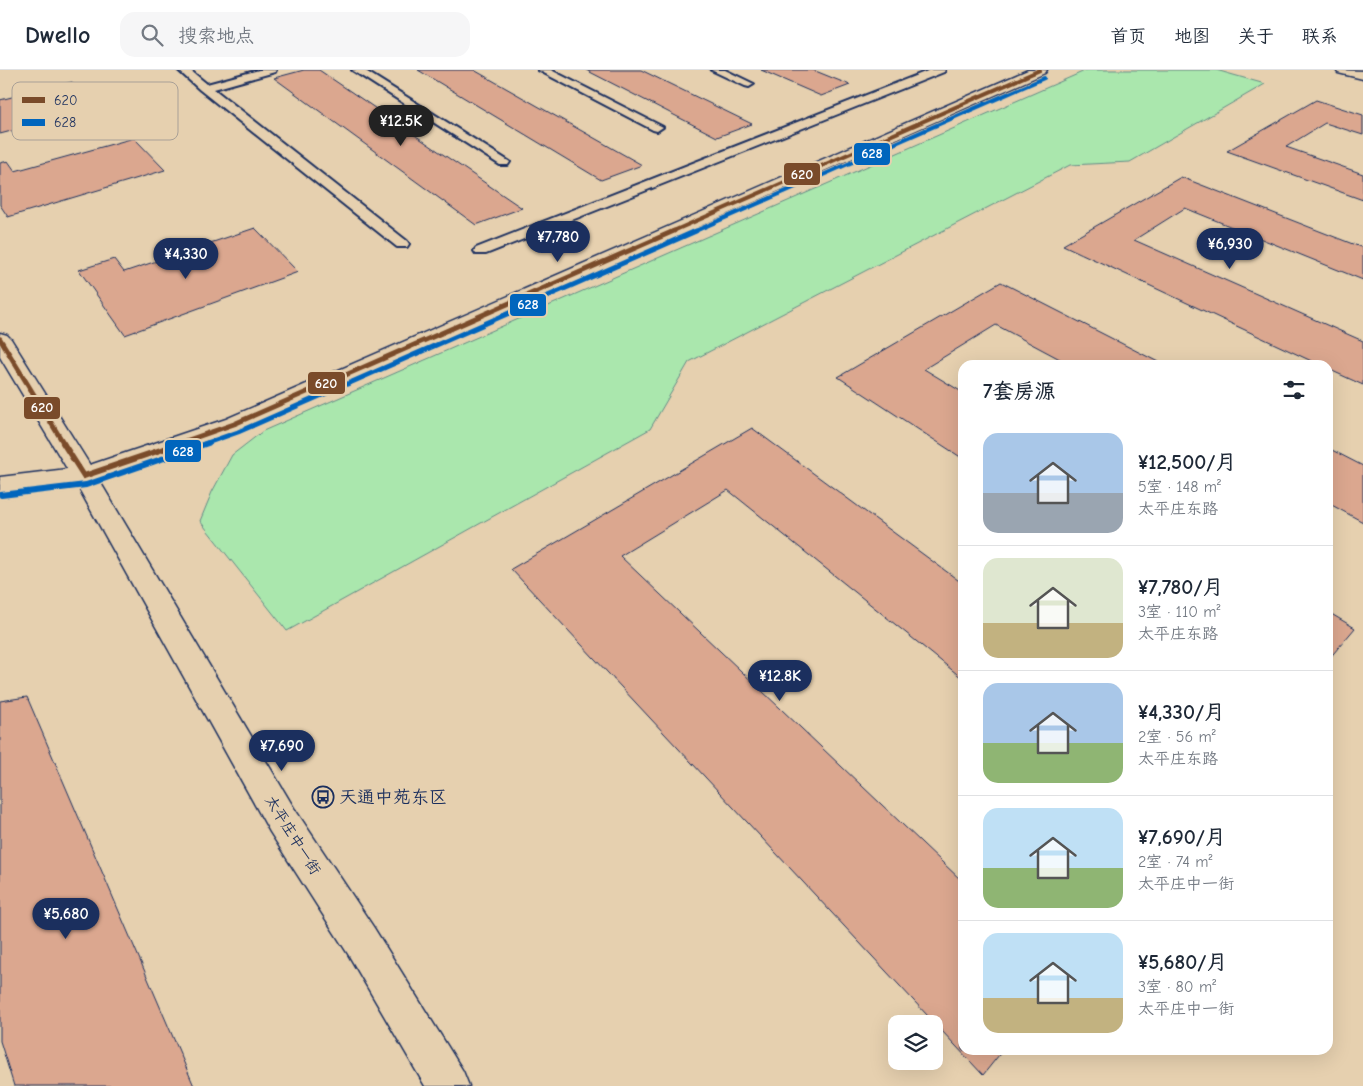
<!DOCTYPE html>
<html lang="zh">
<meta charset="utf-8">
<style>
body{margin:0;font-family:"Comic Neue","LXGW WenKai TC",sans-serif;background:#f6f6f7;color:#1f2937;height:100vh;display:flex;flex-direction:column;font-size:19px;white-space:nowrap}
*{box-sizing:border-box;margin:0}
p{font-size:16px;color:#747a83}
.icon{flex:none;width:28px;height:28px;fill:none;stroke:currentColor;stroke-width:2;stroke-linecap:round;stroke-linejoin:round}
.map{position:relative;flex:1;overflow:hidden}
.details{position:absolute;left:958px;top:290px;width:375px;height:695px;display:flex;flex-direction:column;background:#fff;border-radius:15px;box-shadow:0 5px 20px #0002}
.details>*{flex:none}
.tools{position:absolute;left:888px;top:945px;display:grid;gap:10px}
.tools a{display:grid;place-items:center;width:55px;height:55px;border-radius:10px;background:#fff;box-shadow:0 5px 20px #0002;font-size:25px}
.price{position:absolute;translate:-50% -42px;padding:0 11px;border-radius:18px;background:#1b2f5e;color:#fff;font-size:16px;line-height:32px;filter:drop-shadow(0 1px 2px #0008)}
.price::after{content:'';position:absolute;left:50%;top:30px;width:15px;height:11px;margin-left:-8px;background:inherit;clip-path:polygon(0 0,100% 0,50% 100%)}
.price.current{background:#222;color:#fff}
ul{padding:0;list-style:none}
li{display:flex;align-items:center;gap:15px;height:125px;padding:0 25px}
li+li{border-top:1px solid #e0e1e3}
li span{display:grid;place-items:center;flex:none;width:140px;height:100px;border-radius:15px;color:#555}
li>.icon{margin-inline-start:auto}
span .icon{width:60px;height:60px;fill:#fffc;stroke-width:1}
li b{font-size:21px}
h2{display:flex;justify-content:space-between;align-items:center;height:60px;padding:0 25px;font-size:21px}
header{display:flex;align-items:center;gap:30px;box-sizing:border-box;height:70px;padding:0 25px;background:#fff;border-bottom:1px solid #e0e1e3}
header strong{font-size:24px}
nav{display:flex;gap:28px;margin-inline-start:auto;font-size:18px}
.search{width:350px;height:45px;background:#f6f6f7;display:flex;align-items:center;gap:12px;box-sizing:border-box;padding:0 18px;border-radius:15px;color:#747a83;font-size:19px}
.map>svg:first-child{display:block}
.green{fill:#aae7ad;stroke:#628b86}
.building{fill:#dba78f;stroke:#1b2f5e}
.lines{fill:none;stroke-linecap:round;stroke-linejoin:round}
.service-casing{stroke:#1b2f5e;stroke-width:4}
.minor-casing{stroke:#1b2f5e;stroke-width:3}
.tertiary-casing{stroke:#1b2f5e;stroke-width:3}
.secondary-casing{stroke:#1b2f5e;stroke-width:3}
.service{fill:#e6d0af;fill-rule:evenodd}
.minor{fill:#e6d0af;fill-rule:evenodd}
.tertiary{fill:#e6d0af;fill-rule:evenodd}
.secondary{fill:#e6d0af;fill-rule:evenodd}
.bus-1-far2-casing{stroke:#e6d0af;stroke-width:5.5}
.bus-1-far1-casing{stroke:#e6d0af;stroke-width:8}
.bus-1-casing{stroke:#e6d0af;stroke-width:10}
.bus-2-far2-casing{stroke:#e6d0af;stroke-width:5.5}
.bus-2-far1-casing{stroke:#e6d0af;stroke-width:8}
.bus-2-casing{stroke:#e6d0af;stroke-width:10}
.bus-1-far2{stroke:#7a4b2a;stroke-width:4}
.bus-1-far1{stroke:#7a4b2a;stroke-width:5}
.bus-1{stroke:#7a4b2a;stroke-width:6}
.bus-2-far2{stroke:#0065bd;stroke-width:4}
.bus-2-far1{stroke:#0065bd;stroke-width:5}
.bus-2{stroke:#0065bd;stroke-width:6}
.labels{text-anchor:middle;stroke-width:4;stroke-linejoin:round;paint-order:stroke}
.street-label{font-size:15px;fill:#1b2f5e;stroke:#e6d0af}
.near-poi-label{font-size:18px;fill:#1b2f5e;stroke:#e6d0af;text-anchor:start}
.key{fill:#e6d0af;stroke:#a9a097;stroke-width:1}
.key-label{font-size:14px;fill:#1b2f5e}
.line-badge{stroke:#e6d0af;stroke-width:2}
.badge-label{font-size:14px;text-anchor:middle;font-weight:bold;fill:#fff}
</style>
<header>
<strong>Dwello</strong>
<div class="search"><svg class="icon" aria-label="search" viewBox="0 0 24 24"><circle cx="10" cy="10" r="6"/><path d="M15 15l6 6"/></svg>搜索地点</div>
<nav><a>首页</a><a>地图</a><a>关于</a><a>联系</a></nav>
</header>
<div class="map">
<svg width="1363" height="1016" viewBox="0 0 1363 1016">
<rect width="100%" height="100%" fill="#e6d0af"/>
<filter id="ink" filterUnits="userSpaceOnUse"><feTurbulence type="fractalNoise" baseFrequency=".02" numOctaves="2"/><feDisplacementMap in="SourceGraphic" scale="10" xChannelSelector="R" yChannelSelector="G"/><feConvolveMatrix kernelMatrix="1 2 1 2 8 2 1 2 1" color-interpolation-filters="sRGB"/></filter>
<g filter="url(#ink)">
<!-- green -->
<path class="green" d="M1087,0H1216L1265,14L1130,92L1070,95L689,292L650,359L287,561L200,451L212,422L232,385L263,361Z"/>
<!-- building -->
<path class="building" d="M304,0H319L522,138L476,155L274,8Z
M418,0H474L642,95L601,110Z
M586,0H641L752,54L717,67Z
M761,0H813L850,15L821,26Z
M72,12L99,38L0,64V30Z
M1316,30L1363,45V65L1325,53L1286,77L1363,104V130L1227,81Z
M134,68L165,100L8,147L0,135V93L8,91L15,101Z
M1181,107L1363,178V210L1185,138L1134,170L1363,271V315L1328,299V295H1320L1063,175Z
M255,158L298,202L125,265L79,200L114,189L124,202Z
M1001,212L1164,295H1071L996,255L924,299L962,322V388L838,307Z
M752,358L962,513V608L728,420L620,486L962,811V980H1003L983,1005L511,499Z
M1328,378L1363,396V452L1328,433Z
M1328,542L1355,558L1328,590Z
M27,627L194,1016H14L0,971V631Z"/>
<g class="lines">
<!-- service casing -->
<g class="service-casing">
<path id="service" d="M178,0H190L207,14L259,0H276L275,2L214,19L407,171L409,174L407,177H397L200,20Z
M352,0H364L510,92L508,95H500Z
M538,0H551L663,57L657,61L653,60Z
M711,0H725L754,14L749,17L745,16Z
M930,0H945L944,2L486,184H476L474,181L476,178Z"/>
</g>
<!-- minor casing -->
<g class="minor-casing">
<path id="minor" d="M0,263L7,265L11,269L93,400L96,406L93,412L84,415L75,412L0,287Z"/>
</g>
<!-- tertiary casing -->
<g class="tertiary-casing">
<path id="tertiary" d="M1028,0H1047L1045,3L242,359L99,410L294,738L374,858L463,1001L469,1016H425L348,884L270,762L72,406L75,400L226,349Z"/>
</g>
<!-- secondary casing -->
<g class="secondary-casing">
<path id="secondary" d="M1336,0L1363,1V9L1338,3Z
M84,397L93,400L96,406L93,412L0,425V407Z"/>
</g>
<!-- service -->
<use href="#service" class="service"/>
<!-- minor -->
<use href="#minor" class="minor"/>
<!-- tertiary -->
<use href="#tertiary" class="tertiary"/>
<!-- secondary -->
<use href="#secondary" class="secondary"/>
<!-- bus-1-far2 casing -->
<g class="bus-1-far2-casing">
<path id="bus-1-far2" d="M671,162L1040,0"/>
</g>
<!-- bus-1-far1 casing -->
<g class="bus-1-far1-casing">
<path id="bus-1-far1" d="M0,269L64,374
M177,374L234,354L674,161"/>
</g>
<!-- bus-1 casing -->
<g class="bus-1-casing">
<path id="bus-1" d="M63,373L84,406
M84,406L181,373"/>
</g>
<!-- bus-2-far2 casing -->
<g class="bus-2-far2-casing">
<path id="bus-2-far2" d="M693,162L1044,8"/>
</g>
<!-- bus-2-far1 casing -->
<g class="bus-2-far1-casing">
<path id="bus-2-far1" d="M204,374L238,362L696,161"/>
</g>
<!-- bus-2 casing -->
<g class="bus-2-casing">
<path id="bus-2" d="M1,425L86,415L208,373"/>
</g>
<!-- bus-1-far2 -->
<use href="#bus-1-far2" class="bus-1-far2"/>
<!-- bus-1-far1 -->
<use href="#bus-1-far1" class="bus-1-far1"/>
<!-- bus-1 -->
<use href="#bus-1" class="bus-1"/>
<!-- bus-2-far2 -->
<use href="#bus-2-far2" class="bus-2-far2"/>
<!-- bus-2-far1 -->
<use href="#bus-2-far1" class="bus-2-far1"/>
<!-- bus-2 -->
<use href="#bus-2" class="bus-2"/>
</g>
</g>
<!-- icons -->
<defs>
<g id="bus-ring" transform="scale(1.125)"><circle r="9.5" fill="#e6d0af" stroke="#1b2f5e" stroke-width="1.5"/><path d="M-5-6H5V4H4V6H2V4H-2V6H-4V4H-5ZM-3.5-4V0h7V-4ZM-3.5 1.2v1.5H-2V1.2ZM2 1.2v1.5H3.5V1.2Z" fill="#1b2f5e"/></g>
</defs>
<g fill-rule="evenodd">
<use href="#bus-ring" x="323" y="727"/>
</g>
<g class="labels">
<!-- street labels -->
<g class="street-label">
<text transform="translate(293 765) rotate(58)" y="5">太平庄中一街</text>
</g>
<!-- near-poi labels -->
<g class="near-poi-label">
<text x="339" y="733">天通中苑东区</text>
</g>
</g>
<!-- legend -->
<rect x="12" y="12" width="166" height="58" rx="8" class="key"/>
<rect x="22" y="27" width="23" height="6" fill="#7a4b2a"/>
<rect x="22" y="49" width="23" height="7" fill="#0065bd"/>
<g class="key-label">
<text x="54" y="35">620</text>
<text x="54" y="57">628</text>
</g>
<g class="line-badge">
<rect x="853" y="72" width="38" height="24" rx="5" fill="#0065bd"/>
<rect x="783" y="92" width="38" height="24" rx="5" fill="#7a4b2a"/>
<rect x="509" y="223" width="38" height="24" rx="5" fill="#0065bd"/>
<rect x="307" y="301" width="39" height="24" rx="5" fill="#7a4b2a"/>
<rect x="23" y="326" width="38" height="24" rx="5" fill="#7a4b2a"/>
<rect x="164" y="369" width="38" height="24" rx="5" fill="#0065bd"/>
</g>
<g class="badge-label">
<text x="872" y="88">628</text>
<text x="802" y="109">620</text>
<text x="528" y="239">628</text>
<text x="326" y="318">620</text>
<text x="42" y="342">620</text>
<text x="183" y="386">628</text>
</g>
</svg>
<div class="tools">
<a><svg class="icon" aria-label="layers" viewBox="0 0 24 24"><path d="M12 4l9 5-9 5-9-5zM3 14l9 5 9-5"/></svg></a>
</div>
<b class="price current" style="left:401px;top:77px">¥12.5K</b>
<b class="price" style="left:558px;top:193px">¥7,780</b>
<b class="price" style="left:1230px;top:200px">¥6,930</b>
<b class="price" style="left:186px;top:210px">¥4,330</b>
<b class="price" style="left:780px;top:632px">¥12.8K</b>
<b class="price" style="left:282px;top:702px">¥7,690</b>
<b class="price" style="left:66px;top:870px">¥5,680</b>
<section class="details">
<h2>7套房源<svg class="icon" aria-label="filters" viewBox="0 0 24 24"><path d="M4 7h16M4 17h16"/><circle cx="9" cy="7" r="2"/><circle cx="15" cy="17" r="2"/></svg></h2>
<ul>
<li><span style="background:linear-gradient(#a9c7e8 60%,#9aa5b1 0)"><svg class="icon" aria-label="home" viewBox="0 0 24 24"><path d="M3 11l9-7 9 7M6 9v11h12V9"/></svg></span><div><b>¥12,500/月</b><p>5室 · 148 m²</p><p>太平庄东路</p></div></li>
<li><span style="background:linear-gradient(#dfe7d0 65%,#c2b280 0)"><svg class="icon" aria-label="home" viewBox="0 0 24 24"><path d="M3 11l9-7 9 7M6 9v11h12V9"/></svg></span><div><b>¥7,780/月</b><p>3室 · 110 m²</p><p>太平庄东路</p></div></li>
<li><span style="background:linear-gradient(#a9c7e8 60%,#8fb573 0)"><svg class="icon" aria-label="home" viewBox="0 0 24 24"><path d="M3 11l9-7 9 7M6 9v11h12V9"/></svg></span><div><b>¥4,330/月</b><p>2室 · 56 m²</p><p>太平庄东路</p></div></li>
<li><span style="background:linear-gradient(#bfe0f5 60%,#8fb573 0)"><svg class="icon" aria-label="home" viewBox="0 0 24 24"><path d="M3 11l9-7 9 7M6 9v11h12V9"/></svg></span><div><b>¥7,690/月</b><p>2室 · 74 m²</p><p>太平庄中一街</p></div></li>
<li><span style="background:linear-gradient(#bfe0f5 65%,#c2b280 0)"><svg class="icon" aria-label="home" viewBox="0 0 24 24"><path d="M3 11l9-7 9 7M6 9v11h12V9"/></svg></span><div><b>¥5,680/月</b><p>3室 · 80 m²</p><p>太平庄中一街</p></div></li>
</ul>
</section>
</div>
